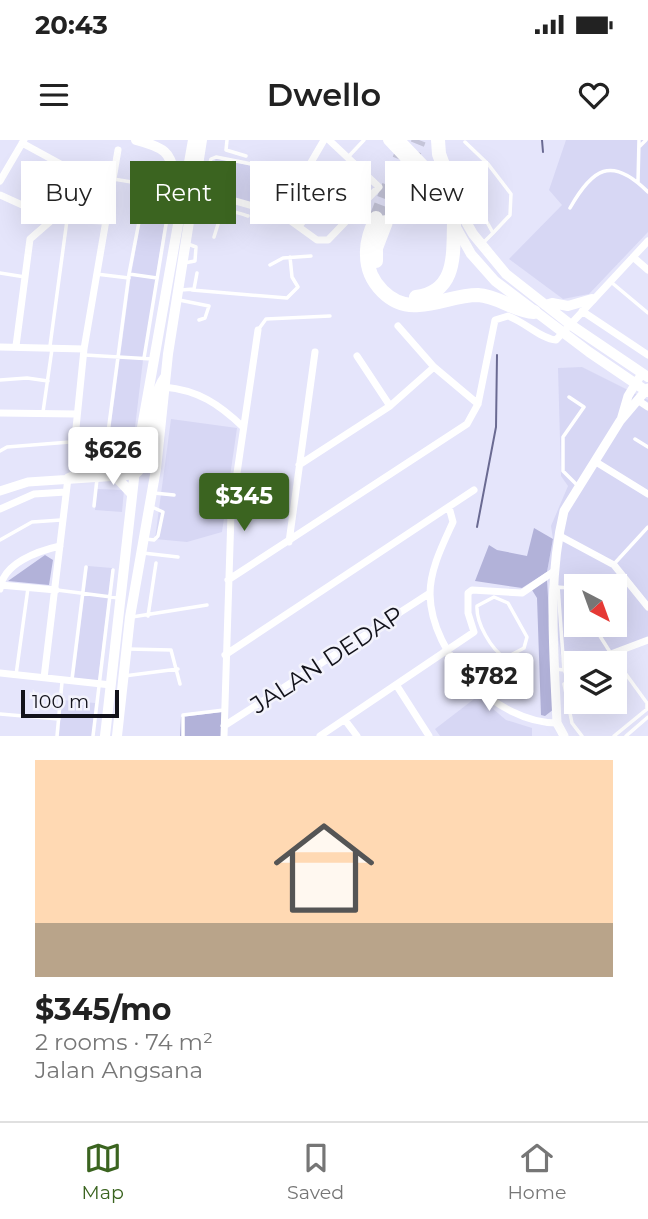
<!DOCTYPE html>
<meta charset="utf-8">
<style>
body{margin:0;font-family:Montserrat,sans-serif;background:#f2f2f2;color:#222;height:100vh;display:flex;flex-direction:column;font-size:26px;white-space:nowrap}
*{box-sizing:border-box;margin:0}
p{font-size:23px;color:#767676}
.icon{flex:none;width:38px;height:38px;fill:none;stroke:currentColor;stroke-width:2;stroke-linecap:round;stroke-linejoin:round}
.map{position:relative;height:596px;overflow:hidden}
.details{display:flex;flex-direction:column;background:#fff;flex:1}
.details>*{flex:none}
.guide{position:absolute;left:21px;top:21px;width:607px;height:63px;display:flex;gap:14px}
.needle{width:46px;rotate:139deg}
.fabs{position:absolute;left:564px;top:434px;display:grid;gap:14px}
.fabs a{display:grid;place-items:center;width:63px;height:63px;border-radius:0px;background:#fff;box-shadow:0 7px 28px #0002;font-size:35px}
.scale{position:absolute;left:21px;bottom:18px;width:98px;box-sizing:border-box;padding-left:7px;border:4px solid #12121a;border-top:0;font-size:19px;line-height:24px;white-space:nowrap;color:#12121a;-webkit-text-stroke:5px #f3f3fc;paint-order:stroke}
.price{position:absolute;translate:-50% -60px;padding:0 16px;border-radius:7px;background:#fff;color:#222;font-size:23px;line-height:46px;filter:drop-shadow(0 2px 4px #0008)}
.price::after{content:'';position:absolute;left:50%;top:42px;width:21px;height:16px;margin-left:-10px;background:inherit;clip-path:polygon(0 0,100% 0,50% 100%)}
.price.on{background:#3b6420;color:#fff}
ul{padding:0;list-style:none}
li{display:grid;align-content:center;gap:14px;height:371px;padding:0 35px}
li span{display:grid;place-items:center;height:217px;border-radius:0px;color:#555}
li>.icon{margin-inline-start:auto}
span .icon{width:126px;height:126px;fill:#fffc;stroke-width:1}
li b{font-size:30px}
.tag{padding:0 24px;border-radius:0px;background:#fff;box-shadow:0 7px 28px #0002;font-size:24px;line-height:63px}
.tag.on{background:#3b6420;color:#fff}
.status{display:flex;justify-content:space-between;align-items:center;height:49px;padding:0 35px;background:#fff;direction:ltr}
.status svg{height:19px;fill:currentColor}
header{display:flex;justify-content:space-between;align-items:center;height:91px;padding:0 35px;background:#fff;font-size:32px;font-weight:600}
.tab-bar{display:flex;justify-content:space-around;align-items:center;height:98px;border-top:2px solid #e0e0e0;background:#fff;font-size:19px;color:#767676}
.tab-bar a{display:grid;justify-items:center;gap:4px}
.tab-bar .on{color:#3b6420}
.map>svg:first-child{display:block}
.built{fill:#d7d7f4;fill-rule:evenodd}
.green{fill:#b2b2d9}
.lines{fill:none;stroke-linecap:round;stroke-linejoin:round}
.stream{stroke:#6a6a92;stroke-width:2}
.motorway-tunnel{stroke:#c5c5d9;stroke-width:14;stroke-dasharray:14 7;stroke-linecap:butt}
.service{stroke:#fff;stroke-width:3.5}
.minor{stroke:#fff;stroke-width:7}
.tertiary{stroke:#fff;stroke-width:9}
.primary{stroke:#fff;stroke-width:10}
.motorway{stroke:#fff;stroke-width:14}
.labels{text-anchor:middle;stroke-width:5;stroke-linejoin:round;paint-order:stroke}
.street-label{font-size:24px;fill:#12121a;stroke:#f3f3fc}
</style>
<div class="status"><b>20:43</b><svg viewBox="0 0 49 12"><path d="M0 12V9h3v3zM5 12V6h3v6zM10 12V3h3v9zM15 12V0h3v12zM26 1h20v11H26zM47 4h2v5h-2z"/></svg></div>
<header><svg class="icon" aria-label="menu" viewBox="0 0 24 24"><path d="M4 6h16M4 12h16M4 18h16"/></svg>Dwello<svg class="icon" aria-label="heart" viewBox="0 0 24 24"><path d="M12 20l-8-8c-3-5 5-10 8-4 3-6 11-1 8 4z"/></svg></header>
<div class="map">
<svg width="648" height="596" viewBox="0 0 648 596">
<rect width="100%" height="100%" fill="#e5e5fb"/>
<!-- built -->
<path class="built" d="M566,0H648V92L589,154L563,159L509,119L562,65L549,50Z
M216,18L301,37L281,71L206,51Z
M147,47L168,49L169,54L143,220L131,321H106L131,135Z
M582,227L648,260V502L601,523H576V538L572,540L565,539L547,432L553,399L551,386L568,346L561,336L558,228ZM576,446H614V485H576Z
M171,279L237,288L222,392L187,402L155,399Z
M97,349L124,350L122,372L95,370Z
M88,426L112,428L98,541L74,538Z
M478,556L506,580L532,588V596H440L435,589Z
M62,560L95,563L92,596H59Z"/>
<!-- green -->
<path class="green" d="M534,388L553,399L547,432L522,448L475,441L489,405L497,410L527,416Z
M45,415L53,420L49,445L8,441Z
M547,439L554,569L545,576L541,575L537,458L532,450Z
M222,572L221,596H180L181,577Z"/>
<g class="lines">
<!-- stream -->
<path class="stream" d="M542,0L543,12
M477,387L496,287L497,215"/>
<!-- motorway-tunnel -->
<path class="motorway-tunnel" d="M376,78L407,0
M386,82L419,0"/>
<!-- service -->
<path class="service" d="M227,0L226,10L246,16
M465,2L488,24L511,54L510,75L493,93
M640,6L646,0
M349,16L364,0
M113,39L169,48L171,54L144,218
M638,42L639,0
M467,46L493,93L483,103
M203,50L211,19L216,17L302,34
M570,68C592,29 611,15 648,52
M191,75L198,77C221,66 223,68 248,76
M301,86L355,27
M214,97L223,68
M184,123L195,121L196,107L188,104
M270,125L283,118L311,116
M0,133L25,137
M96,134L129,138
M129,134L157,138
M611,142L648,173
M181,150L194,149L197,133
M192,150L287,158L298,147L292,137L290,117
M179,160L209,166L205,178L199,180
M258,190L266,179L330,176
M50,206L67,80
M85,215L152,219
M0,240L27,238L48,241
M569,257L584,267L563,297V331L577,345
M43,272L52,209
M635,299L648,307
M0,311L7,307L70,302L75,298
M103,323H126
M103,330L129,134L146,45
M154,353L174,355
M94,366L97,339
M146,399L154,400L158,396L163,372L152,367
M0,400L32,382L61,380
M143,413L178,417
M614,424L648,387
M557,447L569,448L576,456
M558,447L564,530
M57,450L119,458
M494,457L508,463L527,497L524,508L505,518C491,509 476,483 477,466Z
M148,476L156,423
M132,477L207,465
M593,485L610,512
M128,509L171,510L180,544
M599,523L612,515L647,563V569L614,596
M555,529L564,530L568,538L574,536
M16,535L28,448
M124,536L178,529
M576,537L564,544L572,583L582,596
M72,539L86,427
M0,574L59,579
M57,596L62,542
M93,596L113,430
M183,596V575L224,570
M626,596L648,577"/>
<!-- minor -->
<path class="minor" d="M22,3L110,51
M0,41L24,0
M193,49L281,74L317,100H328L379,47L329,0
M0,55L53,79
M281,74L324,0
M633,117L648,130
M582,171L648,215
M398,186L434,227L478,264
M16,206L30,99L53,79L104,81
M0,207L84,209
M357,216L390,266
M164,247C198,250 219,264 243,287
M639,261L648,267
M0,273L76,274
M75,298L84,209L118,10
M596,322L648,354
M299,325L390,266L434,227
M449,367L453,382C443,404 430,429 430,454C431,515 496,583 557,583
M0,369L34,354L66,352
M560,396L614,425L648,467
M289,402L315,212
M228,440L467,284L478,264L495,180L508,176C525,182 541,199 556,200L648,101
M0,445L56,450
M0,449C3,423 38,411 60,406
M611,514L648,500
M225,515L474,350
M0,533L111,545
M44,538L68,338
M397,546L429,596
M345,580L357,596
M224,586L430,453
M224,596L231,374L258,190
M320,596L474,492L468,473V453L472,450L522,453L553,432"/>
<!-- tertiary -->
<path class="tertiary" d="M621,280L628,256L639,238
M68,338C90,326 117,342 136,321
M0,351L28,342L134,335
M564,596L557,583C554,511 547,441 564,371L620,281L648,248"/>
<!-- primary -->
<path class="primary" d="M136,0C178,11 166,17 181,50
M388,0L435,50L471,114L495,141L589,212L648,252
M400,0L447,49L473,94L506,134L571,185L648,237
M545,165L552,163L568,166L592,159
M134,335C157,320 146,262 165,237
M117,338L132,354
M105,596L136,321L193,0
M117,596L130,477L156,329L168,214L202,0"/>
<!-- motorway -->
<path class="motorway" d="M438,0L439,14L456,60
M376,78C371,90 366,102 367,115C367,142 391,168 419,165C439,164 457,155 478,155C498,156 514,171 534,172
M376,121V108L386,82
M416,157C457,152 453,114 454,83"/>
</g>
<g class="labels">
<!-- street labels -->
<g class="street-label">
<text transform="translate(327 520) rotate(-33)" y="8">JALAN DEDAP</text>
</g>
</g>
</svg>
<div class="fabs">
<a><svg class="needle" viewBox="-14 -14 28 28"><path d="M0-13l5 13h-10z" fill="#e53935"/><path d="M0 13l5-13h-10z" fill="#767676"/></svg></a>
<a><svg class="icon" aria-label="layers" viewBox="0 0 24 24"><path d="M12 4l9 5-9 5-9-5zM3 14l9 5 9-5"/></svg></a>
</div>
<div class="scale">100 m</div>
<b class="price" style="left:113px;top:347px">$626</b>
<b class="price on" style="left:244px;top:393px">$345</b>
<b class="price" style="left:489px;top:573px">$782</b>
<div class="guide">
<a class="tag">Buy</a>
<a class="tag on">Rent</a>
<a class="tag">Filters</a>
<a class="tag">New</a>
</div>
</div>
<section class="details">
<ul>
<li><span style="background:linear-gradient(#ffd9b3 75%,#b9a48a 0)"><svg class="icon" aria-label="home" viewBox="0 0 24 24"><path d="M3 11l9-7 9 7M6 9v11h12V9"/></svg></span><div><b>$345/mo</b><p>2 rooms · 74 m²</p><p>Jalan Angsana</p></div></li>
</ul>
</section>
<nav class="tab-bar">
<a class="on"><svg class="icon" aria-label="map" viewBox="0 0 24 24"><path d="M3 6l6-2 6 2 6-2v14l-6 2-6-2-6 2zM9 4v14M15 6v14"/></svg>Map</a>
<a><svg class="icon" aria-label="saved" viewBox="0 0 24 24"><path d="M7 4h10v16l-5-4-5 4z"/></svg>Saved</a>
<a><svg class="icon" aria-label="home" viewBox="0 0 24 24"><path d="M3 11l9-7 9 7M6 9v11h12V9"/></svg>Home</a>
</nav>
